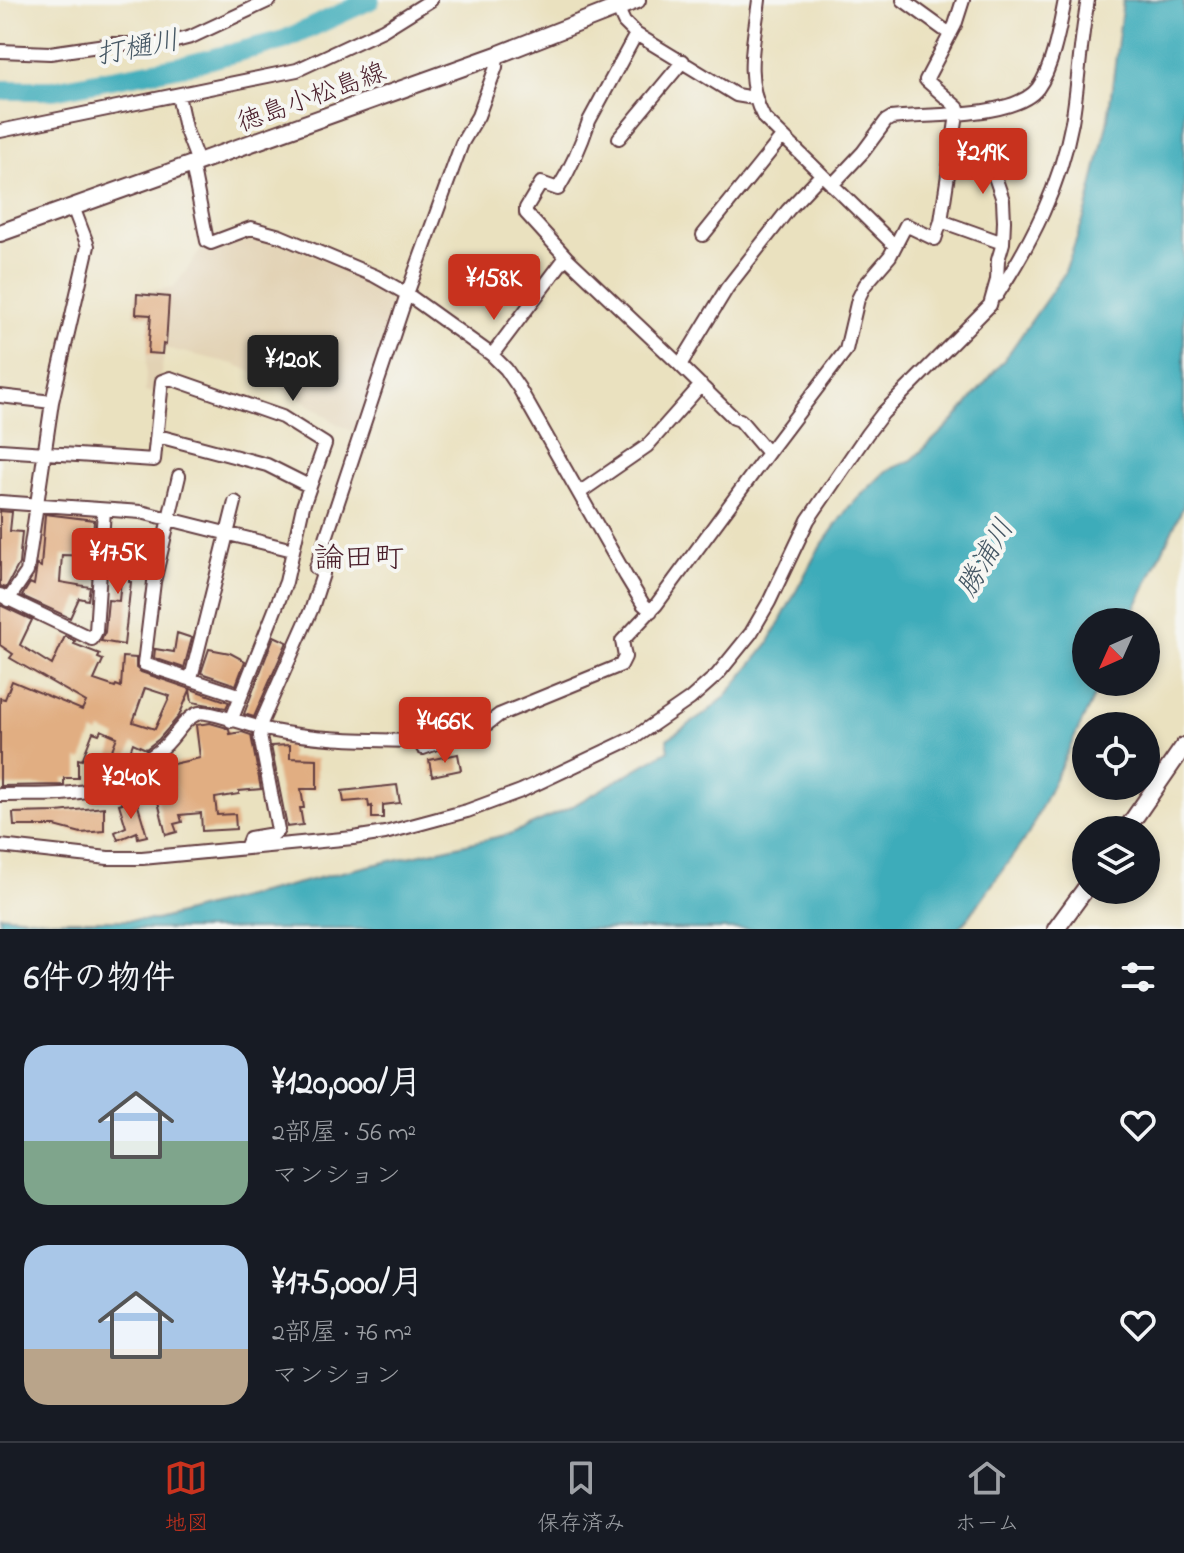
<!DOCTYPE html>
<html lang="ja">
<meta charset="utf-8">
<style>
body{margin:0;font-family:"Indie Flower","Klee One",sans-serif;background:#20242c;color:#f1f3f6;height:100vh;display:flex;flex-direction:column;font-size:30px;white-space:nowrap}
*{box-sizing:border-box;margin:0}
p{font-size:26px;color:#9ea1a6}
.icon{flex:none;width:44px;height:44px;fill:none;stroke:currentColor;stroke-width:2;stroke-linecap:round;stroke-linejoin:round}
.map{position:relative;height:929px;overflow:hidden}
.details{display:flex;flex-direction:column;background:#171b24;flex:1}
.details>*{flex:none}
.needle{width:52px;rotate:225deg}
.tools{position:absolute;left:1072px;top:608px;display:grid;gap:16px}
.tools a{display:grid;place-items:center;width:88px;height:88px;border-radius:50%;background:#171b24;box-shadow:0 4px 12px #0003;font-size:40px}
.price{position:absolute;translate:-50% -68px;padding:0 18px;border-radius:8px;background:#c8321e;color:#fff;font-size:26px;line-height:52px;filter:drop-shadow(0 2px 4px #0008)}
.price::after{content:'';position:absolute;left:50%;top:48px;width:24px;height:18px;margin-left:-12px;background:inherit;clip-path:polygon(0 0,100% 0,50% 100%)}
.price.current{background:#222;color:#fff}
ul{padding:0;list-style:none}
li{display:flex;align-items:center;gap:24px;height:200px;padding:0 24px}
li span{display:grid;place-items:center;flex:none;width:224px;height:160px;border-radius:24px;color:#555}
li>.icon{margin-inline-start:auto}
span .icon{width:96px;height:96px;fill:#fffc;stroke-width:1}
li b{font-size:34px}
h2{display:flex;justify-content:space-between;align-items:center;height:96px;padding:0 24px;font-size:34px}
.tabs{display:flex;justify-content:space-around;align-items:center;height:112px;border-top:2px solid #363941;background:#171b24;font-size:22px;color:#9ea1a6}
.tabs a{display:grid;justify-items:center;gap:4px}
.tabs .current{color:#c8321e}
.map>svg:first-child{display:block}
.built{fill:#e2d2b4}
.water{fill:#3dacba;stroke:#446672;stroke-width:2}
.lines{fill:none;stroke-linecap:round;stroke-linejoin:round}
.river{stroke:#3dacba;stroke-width:20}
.building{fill:#e1ae82;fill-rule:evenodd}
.minor-casing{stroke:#623c41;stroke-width:16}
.secondary-casing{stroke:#623c41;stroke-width:20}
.minor{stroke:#fff;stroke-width:12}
.secondary{stroke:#fff;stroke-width:16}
.labels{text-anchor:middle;stroke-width:8;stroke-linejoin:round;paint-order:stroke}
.street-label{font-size:26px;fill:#4a1f2b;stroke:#f6f6f2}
.water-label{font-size:28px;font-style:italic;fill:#455764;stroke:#f6f6f2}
.quarter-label{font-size:30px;fill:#4a1f2b;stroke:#f6f6f2}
</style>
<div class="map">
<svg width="1184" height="929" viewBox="0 0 1184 929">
<rect width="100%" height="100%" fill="#f6f6f2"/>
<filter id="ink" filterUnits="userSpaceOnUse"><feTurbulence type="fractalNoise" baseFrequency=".0125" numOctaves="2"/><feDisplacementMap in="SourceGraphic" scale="16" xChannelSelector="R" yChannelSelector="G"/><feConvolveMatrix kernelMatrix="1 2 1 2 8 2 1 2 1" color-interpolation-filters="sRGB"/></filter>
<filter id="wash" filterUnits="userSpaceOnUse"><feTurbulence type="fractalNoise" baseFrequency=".006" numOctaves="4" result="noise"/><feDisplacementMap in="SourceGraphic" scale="32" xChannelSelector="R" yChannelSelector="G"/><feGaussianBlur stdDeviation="1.8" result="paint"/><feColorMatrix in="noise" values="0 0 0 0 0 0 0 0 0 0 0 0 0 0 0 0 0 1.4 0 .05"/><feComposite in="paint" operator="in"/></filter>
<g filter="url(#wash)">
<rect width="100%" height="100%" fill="#eae1bf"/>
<!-- built -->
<path class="built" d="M242,234H262L356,273L400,296L356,433L337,424L294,394L257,374L234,364L165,348L158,394L145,392L149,317L134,315L136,293L174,287L203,247L209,249Z"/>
<!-- water -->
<path class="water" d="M1123,0H1184V505L1129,622H1086V682H1101L1029,833L966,921L957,929H0V915L50,920H156L346,871L510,834L569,808L669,750L667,739L705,714L726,696L768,644L818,550L849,507L886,471L912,460L954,420L1004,360L1064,274L1087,209L1108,119Z"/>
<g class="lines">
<!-- river -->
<path class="river" d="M0,90H53L187,65L284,40L370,0"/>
</g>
<g id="blocks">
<!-- building -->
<path class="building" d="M137,294L169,297L166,345L163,344L162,354L148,353L151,315L136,314Z
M0,511L12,512L10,531L22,532L19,564L6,588L0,586Z
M45,514L94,520L92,556L62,555L60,582L90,587L88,600L79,598L70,618L22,596L30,583L34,585L37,565L41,567Z
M111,544L129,545L128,566H130L129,582H131L124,645L101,641L105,632L108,600L119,601L121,579H111V575H109Z
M0,605L32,620L20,645L52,665L65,636L75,641L74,644L100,654L98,658L103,660L94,680L115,687L116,685L121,687L123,657L136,658V668L141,672L229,702L226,708L192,702L190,690L179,716L159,739L146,749L133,743L126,763L116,769L106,765L117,737L101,730L99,734L93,732L82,760L78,759V778H64V785L0,786V698L5,699L12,681L82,710L86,702L10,658L13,654L0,645ZM145,688L170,696L155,729L133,722Z
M177,633L192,638L184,668L154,658L155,649L174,652Z
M274,636L287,642L254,717L244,714Z
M209,649L230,653L245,661L236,685L201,673Z
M210,723L224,727L229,730L230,734L242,732L251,735L261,789L239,791V794L215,798L217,815L235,814L236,829L202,831L201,813L180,815L182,822L174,824L177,832L166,835L150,768L163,761L164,766L200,758L196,725Z
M290,745V758L317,759V789H301L304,808H300L303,825L287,827L271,746Z
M458,754L461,770L432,776L429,760Z
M397,785L400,803L383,805V818H372V806L369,807L368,800L344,802L342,791Z
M136,799L147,836L138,838L137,832L118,840L115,832L126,827L119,804Z
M104,807V831L81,833L55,826H14L13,813L57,812Z"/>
</g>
</g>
<g filter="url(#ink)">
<use href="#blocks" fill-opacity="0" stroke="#623c41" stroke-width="2"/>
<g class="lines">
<!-- minor casing -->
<g class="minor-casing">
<path id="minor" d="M759,0C754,41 743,80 764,118L895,246
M903,0L950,34
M618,9L624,22L636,34L736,95L754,98
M0,51L50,53L112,44H164L191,37L270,0
M178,95L185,128L198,162
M0,131L297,70L383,30L431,0
M619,138L683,61
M192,164L207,241L211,243L251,228L280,236L375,276L407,294L492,355L566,257L526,213V208L541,183L558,189C571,168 581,145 589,121L636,34
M832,185L863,152L886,121L891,118C927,114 1016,118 1038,88C1053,67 1060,25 1065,0
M941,221L1003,243
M703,235L782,137
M566,257L680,365
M997,295C1032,241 1060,186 1072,122C1079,81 1080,40 1088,0
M492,355L506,369L519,388L626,576L643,604L651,611
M0,396L52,402L88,246L73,207
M158,436L267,465L309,486
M0,450L154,460L162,381L170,378L282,417L325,444L303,506L286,582L231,721
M768,453L846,350L858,299L865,285L890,256L906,225L935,239L941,221L958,108L926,80L955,25L963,0
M179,476L154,582L144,664L241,696
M579,493L647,446L701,385
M0,502L141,512L293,550
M0,595L92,639L96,631L104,510
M8,600L27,572L52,402
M191,678L235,502
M0,795C31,794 68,797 97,788C115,783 145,761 160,750C174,740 183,718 199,713C208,710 256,728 269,730C317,740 368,740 416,741L421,743L423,748L486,725L499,715L621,665L625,657L622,641L656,605L768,453L740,420L734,418L680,365L727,288L788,210L821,175
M0,846L108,858H142L353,838L385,833L467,811L521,791L635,737L690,699L717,675L751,633L769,602L808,520L867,434L883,413L990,305L997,280L998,260L1003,243L1004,221L1003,200L993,171L951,158
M246,848L250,838L274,834L278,830L260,736L262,721L312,608L323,574L316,568L407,294L462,143L478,116L496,67L497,55"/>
</g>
<!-- secondary casing -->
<g class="secondary-casing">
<path id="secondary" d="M0,233L497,55L637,0
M1126,830L1184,746
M1056,929L1086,888"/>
</g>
<!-- minor -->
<use href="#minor" class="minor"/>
<!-- secondary -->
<use href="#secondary" class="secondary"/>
</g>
</g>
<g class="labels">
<!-- street labels -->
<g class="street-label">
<text transform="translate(311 96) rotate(-20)" y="9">徳島小松島線</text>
</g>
<!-- water labels -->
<g class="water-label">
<text transform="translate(137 46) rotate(-11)" y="10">打樋川</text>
<text transform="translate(984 557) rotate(-60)" y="10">勝浦川</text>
</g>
<!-- quarter labels -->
<g class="quarter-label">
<text x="359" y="567">論田町</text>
</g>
</g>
</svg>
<div class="tools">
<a><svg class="needle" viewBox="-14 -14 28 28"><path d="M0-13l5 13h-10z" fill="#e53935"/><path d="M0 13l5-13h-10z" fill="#9ea1a6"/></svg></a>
<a><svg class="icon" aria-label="locate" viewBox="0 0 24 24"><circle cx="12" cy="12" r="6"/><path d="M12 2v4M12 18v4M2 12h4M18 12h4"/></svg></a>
<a><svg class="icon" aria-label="layers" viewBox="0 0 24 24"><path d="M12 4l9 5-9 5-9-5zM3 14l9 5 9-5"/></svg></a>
</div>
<b class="price" style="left:983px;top:196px">¥219K</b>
<b class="price" style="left:494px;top:322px">¥158K</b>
<b class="price current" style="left:293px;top:403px">¥120K</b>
<b class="price" style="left:118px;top:596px">¥175K</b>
<b class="price" style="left:445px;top:765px">¥466K</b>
<b class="price" style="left:131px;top:821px">¥240K</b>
</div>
<section class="details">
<h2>6件の物件<svg class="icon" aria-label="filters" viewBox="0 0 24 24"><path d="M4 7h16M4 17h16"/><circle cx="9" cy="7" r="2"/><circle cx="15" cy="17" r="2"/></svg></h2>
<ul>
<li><span style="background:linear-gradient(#a9c7e8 60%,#7fa58c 0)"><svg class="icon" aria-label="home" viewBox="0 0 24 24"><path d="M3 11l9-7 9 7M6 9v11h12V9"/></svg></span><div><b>¥120,000/月</b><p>2部屋 · 56 m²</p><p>マンション</p></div><svg class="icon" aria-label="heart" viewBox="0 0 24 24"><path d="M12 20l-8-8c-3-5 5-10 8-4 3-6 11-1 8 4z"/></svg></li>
<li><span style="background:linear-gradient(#a9c7e8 65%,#b9a48a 0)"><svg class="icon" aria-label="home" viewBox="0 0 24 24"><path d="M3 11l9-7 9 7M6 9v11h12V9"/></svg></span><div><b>¥175,000/月</b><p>2部屋 · 76 m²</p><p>マンション</p></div><svg class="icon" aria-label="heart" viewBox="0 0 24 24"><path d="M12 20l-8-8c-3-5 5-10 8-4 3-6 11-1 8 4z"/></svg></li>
</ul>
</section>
<nav class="tabs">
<a class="current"><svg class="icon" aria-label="map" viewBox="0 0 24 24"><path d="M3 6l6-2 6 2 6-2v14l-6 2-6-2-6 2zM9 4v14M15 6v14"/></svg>地図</a>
<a><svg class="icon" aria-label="saved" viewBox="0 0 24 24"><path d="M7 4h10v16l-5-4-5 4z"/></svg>保存済み</a>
<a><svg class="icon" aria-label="home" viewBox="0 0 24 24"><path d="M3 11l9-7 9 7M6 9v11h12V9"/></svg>ホーム</a>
</nav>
